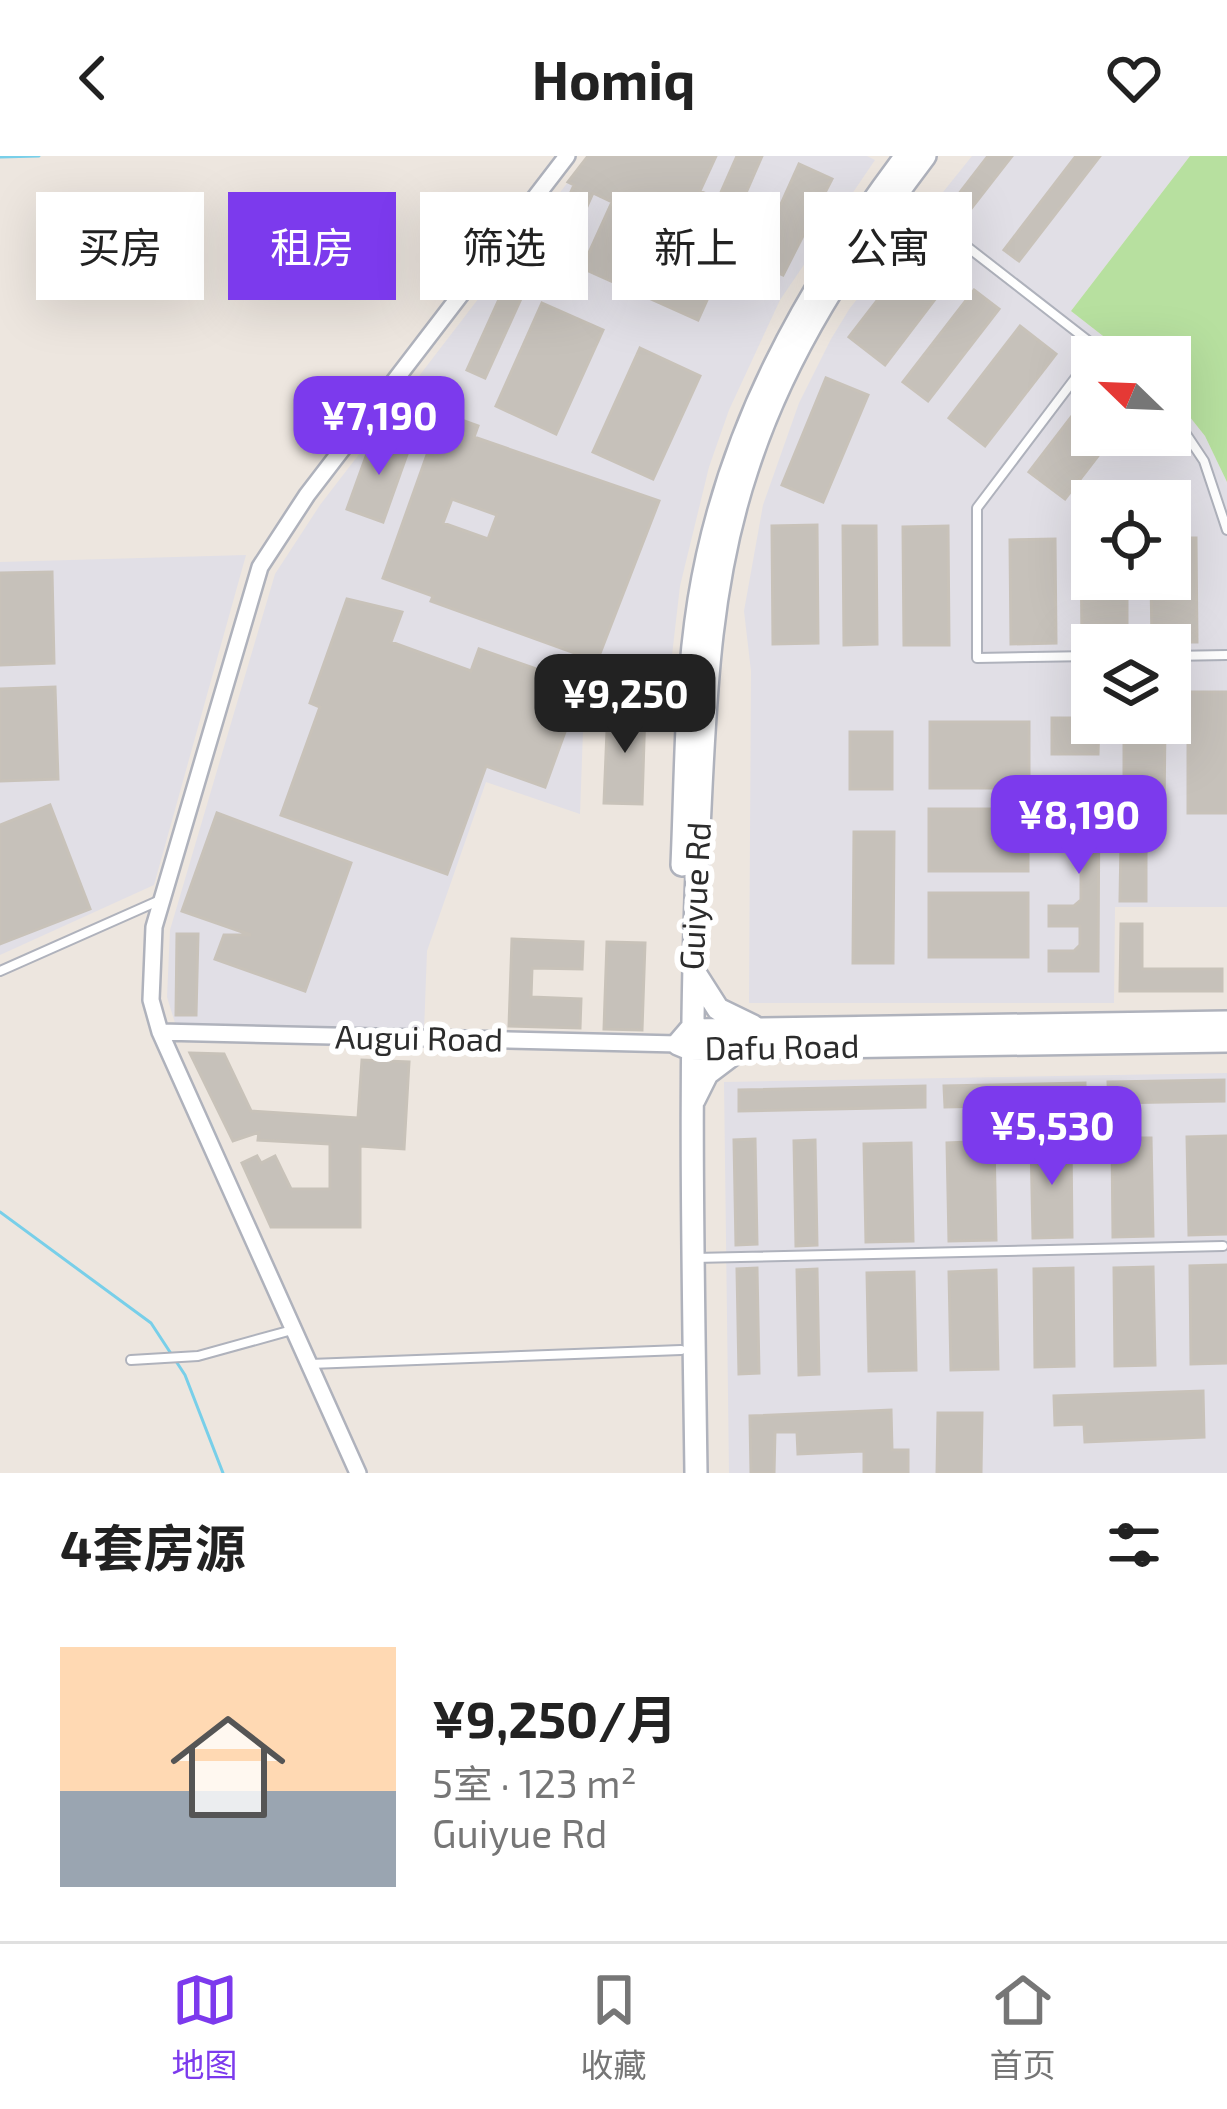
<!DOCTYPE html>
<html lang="zh">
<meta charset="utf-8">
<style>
body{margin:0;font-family:"Exo 2","Noto Sans SC",sans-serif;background:#f2f2f2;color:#222;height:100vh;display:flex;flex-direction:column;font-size:45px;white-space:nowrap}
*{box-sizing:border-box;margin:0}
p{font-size:39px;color:#767676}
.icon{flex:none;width:66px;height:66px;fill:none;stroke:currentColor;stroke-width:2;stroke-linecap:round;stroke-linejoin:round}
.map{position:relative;height:1317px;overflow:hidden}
.drawer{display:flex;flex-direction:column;background:#fff;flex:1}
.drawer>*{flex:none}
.banner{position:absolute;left:36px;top:36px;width:1155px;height:108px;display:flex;gap:24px}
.needle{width:78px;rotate:293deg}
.fabs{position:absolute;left:1071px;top:180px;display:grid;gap:24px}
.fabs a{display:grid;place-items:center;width:120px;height:120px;border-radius:0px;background:#fff;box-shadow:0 12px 48px #0002;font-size:60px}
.price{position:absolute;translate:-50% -102px;padding:0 27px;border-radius:24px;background:#7c3aed;color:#fff;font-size:39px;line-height:78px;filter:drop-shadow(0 3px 6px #0008)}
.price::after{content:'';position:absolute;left:50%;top:72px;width:36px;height:27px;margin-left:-18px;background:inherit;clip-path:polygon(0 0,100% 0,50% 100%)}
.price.selected{background:#222;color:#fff}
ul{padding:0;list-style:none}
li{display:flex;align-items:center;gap:36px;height:300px;padding:0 60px}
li+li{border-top:3px solid #e0e0e0}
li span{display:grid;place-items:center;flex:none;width:336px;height:240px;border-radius:0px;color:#555}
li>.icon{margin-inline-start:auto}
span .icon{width:144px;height:144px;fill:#fffc;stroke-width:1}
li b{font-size:51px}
h2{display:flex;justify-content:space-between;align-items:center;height:144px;padding:0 60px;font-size:51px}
.chip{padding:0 42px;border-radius:0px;background:#fff;box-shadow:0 12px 48px #0002;font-size:42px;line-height:108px}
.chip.selected{background:#7c3aed;color:#fff}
header{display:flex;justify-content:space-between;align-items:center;height:156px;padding:0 60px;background:#fff;font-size:54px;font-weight:700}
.tab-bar{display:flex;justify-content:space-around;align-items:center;height:168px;border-top:3px solid #e0e0e0;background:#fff;font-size:33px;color:#767676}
.tab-bar a{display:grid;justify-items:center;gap:6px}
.tab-bar .selected{color:#7c3aed}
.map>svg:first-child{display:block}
.industrial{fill:#e1dfe6;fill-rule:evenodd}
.green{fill:#b7e09f}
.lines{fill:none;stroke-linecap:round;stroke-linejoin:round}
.stream{stroke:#78cfe9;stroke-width:3}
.building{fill:#c6c1ba;stroke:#c8c2b9;stroke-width:3;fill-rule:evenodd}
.lane-casing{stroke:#afb2bc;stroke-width:12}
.street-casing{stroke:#afb2bc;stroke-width:20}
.secondary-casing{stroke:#afb2bc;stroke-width:26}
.lane{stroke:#fff;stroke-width:8}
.street{stroke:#fff;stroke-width:15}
.secondary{stroke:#fff;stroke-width:21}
.labels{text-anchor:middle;stroke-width:12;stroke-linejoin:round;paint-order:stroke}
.street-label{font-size:33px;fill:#2c2c2c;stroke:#fff}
</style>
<header><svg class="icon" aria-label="back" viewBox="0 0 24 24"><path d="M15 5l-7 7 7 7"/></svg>Homiq<svg class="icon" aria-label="heart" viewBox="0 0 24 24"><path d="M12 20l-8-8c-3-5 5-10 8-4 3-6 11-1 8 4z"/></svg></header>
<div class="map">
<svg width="1227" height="1317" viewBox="0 0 1227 1317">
<rect width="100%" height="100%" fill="#ede6df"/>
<!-- industrial -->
<path class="industrial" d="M588,0H867L875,4L780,144L729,254L709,311L680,430L666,551L585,520L580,658L486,626L427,795L424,875L175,867L167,841L170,774L275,418L320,349Z
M972,0H1190L1071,155L1130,201H1092V279H1170V236L1205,280L1227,326V751H1115L1114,847H749L751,515L744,455L763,349L799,247L831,183L850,152ZM1092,345H1170V423H1092ZM1092,489H1170V567H1092Z
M246,399L154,729L0,799V406Z
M1227,917V1317H729L724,926Z"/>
<!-- green -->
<path class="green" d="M1190,0H1227V326L1205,280L1170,236V201H1130L1071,155Z"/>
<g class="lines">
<!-- stream -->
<path class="stream" d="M0,1L39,0
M0,1056L151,1167L185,1219L223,1317"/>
</g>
<!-- building -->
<path class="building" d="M588,0H716L700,35L718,43L737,0H762L739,53L772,68L799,8L832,23L783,119L729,95L698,164L582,112L612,46L593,37L556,120L537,112L574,29L568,26ZM633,46L702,77L692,98L624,67Z
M988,0H1012L963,63L948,52Z
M1076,0H1100L1019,105L1004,94Z
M920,89L955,117L885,209L849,181Z
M506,128L524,136L485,222L467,214Z
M974,134L999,153L928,245L903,226Z
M542,147L603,174L556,278L496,250Z
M1020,170L1056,198L985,290L949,262Z
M640,192L700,220L653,323L593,296Z
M826,222L868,239L823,346L782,329Z
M1092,234V279H1114L1065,343L1029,316Z
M442,257L478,270L474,281L659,345L597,505L431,445L433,440L383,422ZM452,343L497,359L488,383L443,367Z
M380,279L410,290L383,366L347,353L368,295Z
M817,369L818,487L773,488L772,370Z
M843,370H876L877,488L844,489Z
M948,370L949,489H904L903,371Z
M1170,382H1196L1197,486H1152L1151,423H1170Z
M1055,383L1056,487L1011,488L1010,384Z
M1081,383H1092V423H1127V487H1082Z
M52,416L54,507L0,509V417Z
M347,443L402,456L391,486L471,515L479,493L582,529L545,631L486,610L447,718L281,659L320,551L310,547Z
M55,531L58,623L0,625V533Z
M1188,536H1227V657H1188Z
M608,551L645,553L642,648L604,647Z
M1052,562H1092V567H1099L1098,598H1052Z
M930,566H1029V632H930Z
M1124,567H1165L1164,657L1124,656Z
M850,576H892V633H850Z
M1050,626H1099L1098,815H1049V795H1074L1080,789V770H1049V750H1074L1081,744V697L1075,691H1050V671H1081V652L1075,646H1050Z
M50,649L90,753L0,788V669Z
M929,653H1028V715H929Z
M217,657L351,707L305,835L215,803L224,779H251L182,755Z
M854,676H894L893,807H853Z
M1121,686H1146V745H1120Z
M929,737H1028V801H929Z
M1121,768H1142V813H1222V835H1120Z
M177,778H198L196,859H176Z
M512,783L583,786L582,813L532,812L531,841L581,843L580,872L509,870Z
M607,786L645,787L642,874L604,873Z
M190,897L224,898L251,955L358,962L362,904L409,906L404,993L360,990V1071H271L242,1007L257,1000L261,1007L275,1000L291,1033H330V988L258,984L259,976L233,985Z
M1224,924V945L1109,947L1108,926Z
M1085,927V948L945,951L944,930Z
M925,930V951L739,955V934Z
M1227,980V1078L1189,1079L1187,981Z
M1112,982H1151L1153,1080L1113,1081Z
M755,983L757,1088L736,1089L734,984Z
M1071,983L1072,1081L1033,1082L1031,984Z
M815,984L817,1089L796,1090L794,985Z
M994,985L996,1084L949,1085L947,987Z
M911,987L913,1085L866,1086L864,988Z
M1227,1109V1207L1191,1208L1190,1110Z
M1153,1111L1155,1209L1115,1210L1114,1112Z
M757,1112L759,1217L739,1218L737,1113Z
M1073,1112L1074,1210L1035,1211L1034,1113Z
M817,1113L819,1218L799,1219L797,1114Z
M996,1114L998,1213L951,1214L949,1116Z
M914,1116L916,1214L869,1215L867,1117Z
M1203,1235L1204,1281L1085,1286L1084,1268L1055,1269L1054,1240Z
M891,1254L892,1294H908V1317H864V1295L798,1298L797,1276H775L774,1317H751L750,1260Z
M938,1257H982L981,1317H937Z"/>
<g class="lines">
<!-- lane casing -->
<g class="lane-casing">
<path id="lane" d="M898,37L1109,201
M1170,254L1204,305L1227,374
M1092,500L977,502V352L1098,192
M1170,500L1227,499
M0,815L158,745
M694,1102L1223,1090
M131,1204L198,1200L292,1174
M310,1208L681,1194"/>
</g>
<!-- street casing -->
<g class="street-casing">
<path id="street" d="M160,876L678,888
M358,1317L160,876L151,844L154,771L260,411L307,339L567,0"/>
</g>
<!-- secondary casing -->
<g class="secondary-casing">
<path id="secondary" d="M682,709C686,621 685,532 699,444C726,276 805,134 906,0
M695,817L718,853L753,870
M1227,866L690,874L678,888L690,893L1227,885
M694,944L707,918L740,893
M696,1317C693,1102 688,888 699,673C705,550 708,431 747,314C785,196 851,98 925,0"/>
</g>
<!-- lane -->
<use href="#lane" class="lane"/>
<!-- street -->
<use href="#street" class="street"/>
<!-- secondary -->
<use href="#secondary" class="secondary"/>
</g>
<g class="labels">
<!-- street labels -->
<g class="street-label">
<text transform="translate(695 740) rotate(-87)" y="12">Guiyue Rd</text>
<text transform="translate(419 882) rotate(1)" y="12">Augui Road</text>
<text transform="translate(782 891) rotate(-1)" y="12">Dafu Road</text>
</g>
</g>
</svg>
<div class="fabs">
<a><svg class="needle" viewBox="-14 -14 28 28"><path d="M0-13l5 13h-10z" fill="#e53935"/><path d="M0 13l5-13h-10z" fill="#767676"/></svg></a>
<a><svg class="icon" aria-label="locate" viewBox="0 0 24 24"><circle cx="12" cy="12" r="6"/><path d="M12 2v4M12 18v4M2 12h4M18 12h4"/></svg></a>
<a><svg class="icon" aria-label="layers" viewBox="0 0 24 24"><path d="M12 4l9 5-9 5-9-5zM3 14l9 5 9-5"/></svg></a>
</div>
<b class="price" style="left:379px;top:322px">¥7,190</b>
<b class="price selected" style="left:625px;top:600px">¥9,250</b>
<b class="price" style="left:1079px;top:721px">¥8,190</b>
<b class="price" style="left:1052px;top:1032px">¥5,530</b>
<div class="banner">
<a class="chip">买房</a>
<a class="chip selected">租房</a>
<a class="chip">筛选</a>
<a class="chip">新上</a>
<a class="chip">公寓</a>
</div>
</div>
<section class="drawer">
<h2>4套房源<svg class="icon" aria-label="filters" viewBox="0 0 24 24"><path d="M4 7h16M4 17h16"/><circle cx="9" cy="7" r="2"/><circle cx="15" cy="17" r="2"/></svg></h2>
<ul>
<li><span style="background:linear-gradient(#ffd9b3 60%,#9aa5b1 0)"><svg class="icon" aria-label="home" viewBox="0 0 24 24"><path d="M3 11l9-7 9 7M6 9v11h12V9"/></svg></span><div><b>¥9,250/月</b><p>5室 · 123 m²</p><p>Guiyue Rd</p></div></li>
</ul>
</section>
<nav class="tab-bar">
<a class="selected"><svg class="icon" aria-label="map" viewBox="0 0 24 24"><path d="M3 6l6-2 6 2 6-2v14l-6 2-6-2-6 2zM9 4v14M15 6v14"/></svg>地图</a>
<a><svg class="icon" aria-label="saved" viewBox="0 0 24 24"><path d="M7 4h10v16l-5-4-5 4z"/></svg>收藏</a>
<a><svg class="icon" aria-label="home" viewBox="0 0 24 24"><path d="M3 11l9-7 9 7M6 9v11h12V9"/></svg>首页</a>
</nav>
